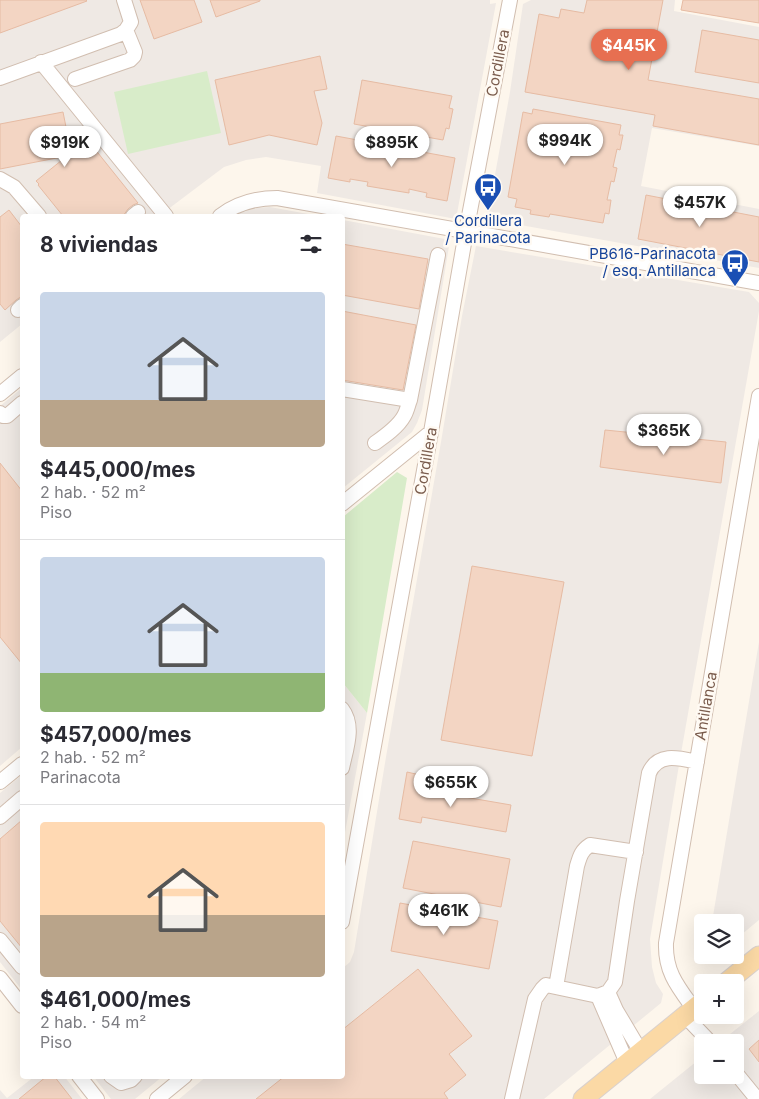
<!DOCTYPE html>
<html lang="es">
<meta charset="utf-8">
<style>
body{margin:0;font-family:Inter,sans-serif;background:#f7f7f7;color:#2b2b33;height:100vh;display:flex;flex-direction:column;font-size:19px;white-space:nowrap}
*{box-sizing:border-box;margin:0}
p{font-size:16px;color:#7c7c81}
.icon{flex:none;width:28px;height:28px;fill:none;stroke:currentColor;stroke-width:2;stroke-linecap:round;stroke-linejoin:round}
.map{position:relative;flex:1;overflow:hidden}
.side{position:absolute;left:20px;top:214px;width:325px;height:865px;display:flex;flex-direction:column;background:#fff;border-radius:5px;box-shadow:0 5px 20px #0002}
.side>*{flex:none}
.fabs{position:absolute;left:694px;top:914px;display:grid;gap:10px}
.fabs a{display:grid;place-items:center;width:50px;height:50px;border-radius:5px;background:#fff;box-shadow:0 5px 20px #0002;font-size:25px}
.price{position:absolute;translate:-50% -42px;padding:0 11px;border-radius:18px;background:#fff;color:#222;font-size:16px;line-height:32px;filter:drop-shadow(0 1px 2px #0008)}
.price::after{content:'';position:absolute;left:50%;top:30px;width:15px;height:11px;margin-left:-8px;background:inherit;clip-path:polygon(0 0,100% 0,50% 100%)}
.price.current{background:#e76f51;color:#fff}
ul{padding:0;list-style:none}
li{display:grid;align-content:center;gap:10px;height:265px;padding:0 20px}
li+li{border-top:1px solid #e1e1e2}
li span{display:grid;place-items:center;height:155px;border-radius:5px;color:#555}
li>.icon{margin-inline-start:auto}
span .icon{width:90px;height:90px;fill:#fffc;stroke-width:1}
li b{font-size:21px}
h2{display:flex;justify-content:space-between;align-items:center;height:60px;padding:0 20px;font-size:21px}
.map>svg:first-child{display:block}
.industrial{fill:#efe9e4}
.green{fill:#d8ecc9}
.building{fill:#f3d5c3;stroke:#e6bba3}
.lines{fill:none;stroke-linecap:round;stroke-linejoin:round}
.minor-casing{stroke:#d1beb0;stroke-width:16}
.major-casing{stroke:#dad1cd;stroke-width:21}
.minor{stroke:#fff;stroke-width:14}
.major{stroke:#fbd9a5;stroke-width:19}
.labels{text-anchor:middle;stroke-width:5;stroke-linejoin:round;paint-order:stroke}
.street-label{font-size:15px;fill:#7a5c4d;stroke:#fffaf3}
.transit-label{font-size:15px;fill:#164399;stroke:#fffaf3}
</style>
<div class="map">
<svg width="759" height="1099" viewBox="0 0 759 1099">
<rect width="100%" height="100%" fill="#fdf6ec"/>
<!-- industrial -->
<path class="industrial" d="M0,0H490V4L496,3L456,219L317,193L321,166L266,157L246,160L224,167L159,216H22V324L0,342Z
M531,0H675L674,11L759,27V146L652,128L641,186L759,209V268L487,219L510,92L523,4Z
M270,207L319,216H236L240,213L257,208Z
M343,220L450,240L422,410L417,423L412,432L343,488Z
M476,246L749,292L759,303V311L680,759L650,939L652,967L656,983L663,994L661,1003L544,1099H179L207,1076H342L343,968L350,962L354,952L386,757L441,442L462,316Z
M22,388V747L0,766V406Z
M759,642V920L735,940V922H712Z
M343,683L367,713L343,843Z
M22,775V990L0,962V793Z
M759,1011V1099H650L702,1057V1075H735V1042H720Z
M35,1076H64L82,1099H0V1090L7,1098Z
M93,1076H163L135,1099H111Z"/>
<!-- green -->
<path class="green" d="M207,71L221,133L128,154L114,92Z
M397,472L407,478L367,713L343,683V517Z"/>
<!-- building -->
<path class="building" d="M0,0H86L87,1L0,33Z
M140,0H194L202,22L154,39Z
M210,0H260V1L216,17Z
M587,0H663L648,80L759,99V145L653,126L655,115L525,92L539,14L559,18L561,9L584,13Z
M683,0H759V23L681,10Z
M702,30L759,40V83L695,72Z
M320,56L327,89L314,91L322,123L317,145L269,135L229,145L215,80Z
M362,80L452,96L449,108L453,109L449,129L446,128L443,140L354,124Z
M533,109L621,125L619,135H623L620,150L617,149L613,167L617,168L614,182L611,181L607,200H611L609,214L605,213L603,223L550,214L549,217L530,214L531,210L515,207L517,199L508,197L523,112L532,114Z
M63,112L72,157L90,143L138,203L133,205L128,209L123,216H63L38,185L39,184L36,181L67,156L0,169V124Z
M336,136L455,158L447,201L426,197L427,193L409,189V193L367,186L368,182L350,179V182L328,178Z
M646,195L759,217V262L638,239Z
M9,210L22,227V296L16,300L5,310L0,304V217Z
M342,244L428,259L419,309L342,295Z
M342,311L416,325L403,390L342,380Z
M605,430L726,442L721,483L600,467Z
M0,463L22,491V664L0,637Z
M472,566L564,582L532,756L441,740Z
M407,772L420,775L418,789L511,805L506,832L422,817L421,823L399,819Z
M22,820V948L0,921V839Z
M413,841L510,859L501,907L403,888Z
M400,903L498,921L489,969L391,951Z
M418,969L472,1036L449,1054L466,1075L444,1093L448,1099H256L285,1076H342V1030Z
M759,1040V1062L749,1049Z
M47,1076H54L72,1099H19Z"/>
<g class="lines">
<!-- minor casing -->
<g class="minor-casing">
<path id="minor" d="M41,62L166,216
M0,78L121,34L126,30L131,22L124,0
M75,79L130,60L134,56L135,52L126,30
M0,179L14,187L39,216
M133,216L138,212
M220,216C237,203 256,198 277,198L759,283
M18,310L22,306
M342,389L410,400
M0,394L22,376
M0,413L3,416H7L22,403
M375,443C385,436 398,427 404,416C407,411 408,405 410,400L438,255
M342,504L431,432
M342,709C355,726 346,749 342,768
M0,782L22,764
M0,817L22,798
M342,922L431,432L466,232L510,0
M0,940L22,967
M0,978L22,1006
M556,987L577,866C580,856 581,851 590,845L636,852
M608,992L616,1010L641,1052
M598,996L627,1063
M694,1009C678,987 665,972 666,943L759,396
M685,1016L710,1042
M735,1072L757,1099
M79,1076L97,1099
M111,1076L121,1083L131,1080L135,1076
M157,1099L185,1076
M512,1099L535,999L542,989L546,985L598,996L608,992L615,982L627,901L649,773C658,752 679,758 697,762"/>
</g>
<!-- major casing -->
<g class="major-casing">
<path id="major" d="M727,982L759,956
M583,1099L702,1002"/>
</g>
<!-- minor -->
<use href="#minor" class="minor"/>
<!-- major -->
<use href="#major" class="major"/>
</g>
<!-- icons -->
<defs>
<g id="bus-pin" transform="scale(1.4375)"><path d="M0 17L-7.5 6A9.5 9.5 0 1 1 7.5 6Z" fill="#1a4fb4" stroke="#fffaf3"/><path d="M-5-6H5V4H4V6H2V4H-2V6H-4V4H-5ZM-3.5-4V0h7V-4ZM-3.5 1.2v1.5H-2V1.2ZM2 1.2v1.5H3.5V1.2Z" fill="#fff"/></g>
</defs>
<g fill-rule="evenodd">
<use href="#bus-pin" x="488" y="187"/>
<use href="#bus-pin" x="735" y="263"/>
</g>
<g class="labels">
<!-- street labels -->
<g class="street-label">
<text transform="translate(498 63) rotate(-79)" y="5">Cordillera</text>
<text transform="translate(426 461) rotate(-80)" y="5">Cordillera</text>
<text transform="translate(706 706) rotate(-80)" y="5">Antillanca</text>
</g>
<!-- transit labels -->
<g class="transit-label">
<text x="488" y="226">Cordillera<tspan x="488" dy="17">/ Parinacota</tspan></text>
<text x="716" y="259" text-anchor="end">PB616-Parinacota<tspan x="716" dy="17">/ esq. Antillanca</tspan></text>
</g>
</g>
</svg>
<div class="fabs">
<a><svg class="icon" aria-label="layers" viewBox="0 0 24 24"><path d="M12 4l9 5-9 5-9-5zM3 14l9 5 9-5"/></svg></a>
<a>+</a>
<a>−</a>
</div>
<b class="price current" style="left:629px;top:71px">$445K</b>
<b class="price" style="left:565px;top:166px">$994K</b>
<b class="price" style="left:65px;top:168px">$919K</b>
<b class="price" style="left:392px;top:168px">$895K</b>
<b class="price" style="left:700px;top:228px">$457K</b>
<b class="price" style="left:664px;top:456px">$365K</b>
<b class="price" style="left:451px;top:808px">$655K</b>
<b class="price" style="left:444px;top:936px">$461K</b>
<section class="side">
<h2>8 viviendas<svg class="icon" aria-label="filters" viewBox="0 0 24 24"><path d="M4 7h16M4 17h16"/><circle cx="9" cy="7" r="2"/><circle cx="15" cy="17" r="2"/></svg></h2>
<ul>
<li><span style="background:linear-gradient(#c9d6e8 70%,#b9a48a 0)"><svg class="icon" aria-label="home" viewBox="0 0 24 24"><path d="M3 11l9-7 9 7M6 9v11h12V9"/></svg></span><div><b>$445,000/mes</b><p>2 hab. · 52 m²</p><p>Piso</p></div></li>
<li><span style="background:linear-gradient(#c9d6e8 75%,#8fb573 0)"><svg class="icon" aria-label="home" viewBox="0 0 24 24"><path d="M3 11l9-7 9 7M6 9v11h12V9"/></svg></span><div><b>$457,000/mes</b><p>2 hab. · 52 m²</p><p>Parinacota</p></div></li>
<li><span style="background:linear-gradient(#ffd9b3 60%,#b9a48a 0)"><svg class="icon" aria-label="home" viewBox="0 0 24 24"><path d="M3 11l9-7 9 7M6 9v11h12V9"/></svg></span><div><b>$461,000/mes</b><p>2 hab. · 54 m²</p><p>Piso</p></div></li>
</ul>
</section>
</div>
